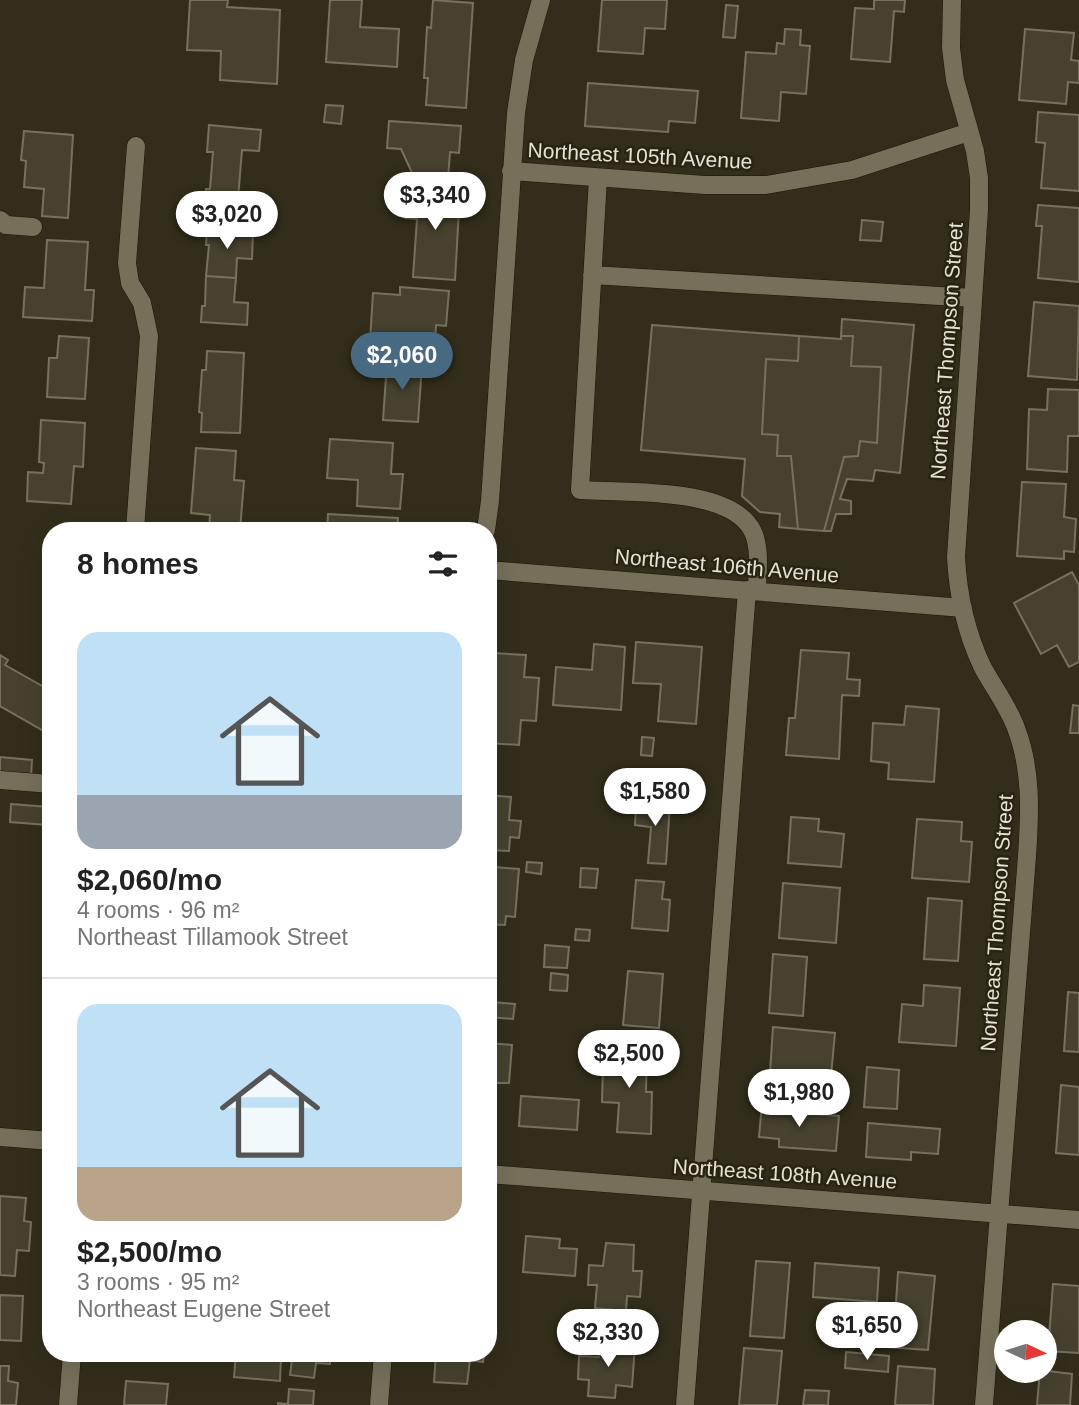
<!DOCTYPE html>
<meta charset="utf-8">
<style>
body{margin:0;font-family:Helvetica,sans-serif;background:#f6f6f6;color:#222;height:100vh;display:flex;flex-direction:column;font-size:26px;white-space:nowrap}
*{box-sizing:border-box;margin:0}
p{font-size:23px;color:#767676}
.icon{flex:none;width:38px;height:38px;fill:none;stroke:currentColor;stroke-width:2;stroke-linecap:round;stroke-linejoin:round}
.map{position:relative;flex:1;overflow:hidden}
.panel{position:absolute;left:42px;top:522px;width:455px;height:840px;display:flex;flex-direction:column;background:#fff;border-radius:28px;box-shadow:0 7px 28px #0002}
.panel>*{flex:none}
.needle{width:46px;rotate:94deg}
.controls{position:absolute;left:994px;top:1320px;display:grid;gap:14px}
.controls a{display:grid;place-items:center;width:63px;height:63px;border-radius:50%;background:#fff;box-shadow:0 7px 28px #0002;font-size:35px}
.price{position:absolute;translate:-50% -60px;padding:0 16px;border-radius:24px;background:#fff;color:#222;font-size:23px;line-height:46px;filter:drop-shadow(0 2px 4px #0008)}
.price::after{content:'';position:absolute;left:50%;top:42px;width:21px;height:16px;margin-left:-10px;background:inherit;clip-path:polygon(0 0,100% 0,50% 100%)}
.price.current{background:#486982;color:#fff}
ul{padding:0;list-style:none}
li{display:grid;align-content:center;gap:14px;height:371px;padding:0 35px}
li+li{border-top:2px solid #e0e0e0}
li span{display:grid;place-items:center;height:217px;border-radius:21px;color:#555}
li>.icon{margin-inline-start:auto}
span .icon{width:126px;height:126px;fill:#fffc;stroke-width:1}
li b{font-size:30px}
h2{display:flex;justify-content:space-between;align-items:center;height:84px;padding:0 35px;font-size:30px}
.map>svg:first-child{display:block}
.building{fill:#47422f;stroke:#77715d;stroke-width:2}
.lines{fill:none;stroke-linecap:round;stroke-linejoin:round}
.minor-casing{stroke:#1a1605;stroke-width:19}
.minor{stroke:#76705b;stroke-width:18}
.labels{text-anchor:middle;stroke-width:5;stroke-linejoin:round;paint-order:stroke}
.street-label{font-size:21px;fill:#e4e1d6;stroke:#292412}
</style>
<div class="map">
<svg width="1079" height="1405" viewBox="0 0 1079 1405">
<rect width="100%" height="100%" fill="#332e1b"/>
<!-- building -->
<path class="building" d="M190,0H228L227,7L280,10L277,84L220,80L221,51L187,50Z
M330,0H362L360,27L399,29L397,67L326,62Z
M433,0L473,3L466,108L426,105L428,78H424L427,27L431,28Z
M602,0H667L665,29L645,28L643,54L598,51Z
M874,0H905L904,12L894,11L890,62L851,59L855,8L874,9Z
M726,5L738,6L735,38L723,37Z
M785,29L801,30L800,45L810,46L806,94L781,92L779,121L741,118L746,52L776,54L777,43L784,44Z
M1025,29L1074,33L1071,60L1079,61V83L1068,82L1066,104L1019,100Z
M588,83L698,91L695,123L669,121L668,132L585,126Z
M326,105L343,106L341,124L324,122Z
M1038,112L1079,115V191L1041,188L1045,143L1036,142Z
M389,121L461,126L459,153L450,152L448,179L414,177L401,149L387,148Z
M209,125L261,130L259,151L242,150L238,199L256,201L254,219L204,215L206,189H210L213,152H207Z
M24,131L73,135L68,218L42,216L44,189L24,187L26,161L21,160Z
M407,188L460,192L455,280L413,277L417,219L405,218Z
M1038,205L1079,208V282L1038,278L1042,226H1036Z
M862,220L883,222L881,241L860,240Z
M207,229L253,232L252,259L237,258L236,278L206,276L209,245H206Z
M47,240L88,242L85,290H94L92,321L23,317L25,287L44,288Z
M206,276L236,278L234,302L248,303L247,325L201,322L202,306H205Z
M400,287L449,291L446,326L436,325L435,345L370,341L373,293L400,295Z
M1034,302L1079,306L1077,380L1028,376Z
M842,319L914,325L900,473L875,470L873,481L847,479L840,499L851,501V514H836L831,531H824L844,457L858,456L860,441L877,443L881,367L851,366L853,336H841Z
M652,325L799,336L798,361L766,359L762,434L778,435L777,456H791L798,529L779,527L780,514L760,512L742,496L745,459L641,450Z
M59,336L89,338L85,399L47,397L49,358H57Z
M799,336L841,339V336H853L851,366L881,367L877,443L860,441L858,456L844,457L824,531L798,529L791,456H777L778,435L762,434L766,359L798,361Z
M207,351L244,353L240,433L201,432L202,413L199,412L202,370H206Z
M387,362L422,365L418,422L383,420Z
M1048,389L1079,390V436H1068L1067,472L1027,469L1029,409L1047,410Z
M41,420L85,423L83,467L74,466L71,504L27,501L28,472L43,473L44,463L39,462Z
M330,439L393,443L391,474H403L400,509L357,506L358,480L327,478Z
M196,448L236,451L234,480L244,481L240,530H209L210,515L191,513Z
M1022,482L1066,484L1064,517L1076,519L1074,552L1064,551V559L1017,556Z
M328,514L398,518L397,530H327Z
M1072,572L1079,585V662L1069,667L1057,645L1041,654L1014,603Z
M636,642L702,647L696,724L658,721L661,684L633,683Z
M594,644L625,647L621,710L553,705L556,667L592,670Z
M801,650L849,653L847,679L860,680L859,696L842,695L839,759L786,755L789,718H795Z
M493,653L526,655L524,677L539,678L536,721L521,720L519,745L488,743V691H491Z
M0,655L8,660L5,665L51,691L49,734L0,706Z
M1073,705L1079,706V733H1070Z
M906,706L939,709L934,782L888,779L889,763L871,761L873,723L904,725Z
M642,737L654,738L652,756L641,755Z
M0,757L32,760L31,778L0,776Z
M488,795L511,797L509,820L521,821L519,838L510,837L509,851L488,850Z
M636,802L670,804L666,864L648,863L651,827L635,825Z
M11,804L49,807L47,825L10,822Z
M791,817L819,819L818,831L844,834L841,867L788,863Z
M917,819L962,822L961,841L972,842L969,882L912,878Z
M527,862L542,863L541,874L526,872Z
M493,867L519,869L515,917L506,916L505,925L488,924V878H492Z
M581,868L598,869L596,888L580,887Z
M636,880L664,882L662,899L670,900L668,931L632,928Z
M783,883L840,888L836,943L779,938Z
M928,898L962,901L958,961L924,959Z
M576,929L590,930L589,941L575,940Z
M545,945L569,947L567,968L544,967Z
M488,946L495,947L491,1002L515,1004L513,1019L488,1017Z
M773,954L807,957L803,1016L769,1013Z
M628,971L663,974L659,1028L623,1025Z
M551,973L568,975L567,991L550,990Z
M924,985L960,988L956,1046L899,1042L902,1004L923,1006Z
M1068,992L1079,993V1052L1064,1051Z
M773,1027L835,1033L831,1076L803,1073L801,1092L769,1088Z
M488,1043L512,1045L509,1083H495L491,1122H488Z
M618,1046L647,1048L646,1092H652L651,1134L617,1132L619,1103L602,1102L603,1064H618Z
M867,1067L899,1070L897,1109L864,1107Z
M1061,1085L1079,1087V1155L1056,1153Z
M521,1096L579,1100L577,1130L519,1126Z
M762,1103L781,1105L780,1111L839,1116L836,1151L779,1147V1139L759,1137Z
M868,1123L940,1129L938,1154L911,1152V1160L866,1157Z
M0,1196L26,1198L24,1221L31,1222L29,1251L17,1250L15,1276L0,1275Z
M526,1236L560,1239L559,1248L577,1249L575,1276L523,1272Z
M606,1243L634,1245L633,1271H642L640,1297L627,1296L626,1311L595,1308L597,1285H588L589,1265L603,1266Z
M756,1261L790,1263L784,1338L750,1336Z
M815,1263L879,1268L877,1302L813,1297Z
M898,1272L935,1276L928,1350L886,1347L887,1333H894Z
M1053,1284L1079,1286V1353L1048,1351Z
M488,1290H494L492,1316H488Z
M0,1295L23,1296L21,1341L0,1340Z
M600,1342L635,1345L632,1387L616,1385L615,1398L588,1396L589,1380L578,1379L579,1356L599,1357Z
M744,1348L782,1351L777,1405H739Z
M846,1352L889,1356L888,1372L845,1368Z
M125,1353H162L161,1361L125,1358Z
M236,1353H257V1356L281,1357L280,1381L234,1377Z
M298,1353H330V1364L316,1363L314,1378L290,1375L292,1359L297,1360Z
M436,1353H484L483,1362L470,1360L467,1384L434,1382Z
M0,1366H9L8,1381L18,1383L16,1405H0Z
M898,1366L935,1369L933,1405H895Z
M1040,1370L1072,1374L1070,1405H1037Z
M126,1381L168,1384L166,1405H124Z
M289,1389L314,1391L313,1405H278V1403L288,1404Z
M805,1390L829,1391L828,1405H803Z"/>
<g class="lines">
<!-- minor casing -->
<g class="minor-casing">
<path id="minor" d="M952,0L951,48L955,80L975,151L979,178V210L956,557C958,595 966,632 982,666C993,687 1008,706 1016,728C1032,770 1030,813 1027,856L984,1405
M511,171L705,185H766L852,170L969,132
M598,178L580,490C623,493 732,486 753,532C761,550 757,572 757,591
M0,220L6,225L33,227
M592,275L973,298
M135,530L149,336L142,303L130,283L127,263L136,146
M486,530L490,501L516,113L524,60L541,0
M488,570L963,608
M0,780L51,784
M0,1137L51,1141
M488,1174L1079,1220
M68,1405L72,1353
M379,1405L383,1353
M685,1405L747,590"/>
</g>
<!-- minor -->
<use href="#minor" class="minor"/>
</g>
<g class="labels">
<!-- street labels -->
<g class="street-label">
<text transform="translate(640 156) rotate(3)" y="7">Northeast 105th Avenue</text>
<text transform="translate(947 351) rotate(-86)" y="7">Northeast Thompson Street</text>
<text transform="translate(727 566) rotate(5)" y="7">Northeast 106th Avenue</text>
<text transform="translate(997 923) rotate(-86)" y="7">Northeast Thompson Street</text>
<text transform="translate(785 1174) rotate(4)" y="7">Northeast 108th Avenue</text>
</g>
</g>
</svg>
<div class="controls">
<a><svg class="needle" viewBox="-14 -14 28 28"><path d="M0-13l5 13h-10z" fill="#e53935"/><path d="M0 13l5-13h-10z" fill="#767676"/></svg></a>
</div>
<b class="price" style="left:435px;top:232px">$3,340</b>
<b class="price" style="left:227px;top:251px">$3,020</b>
<b class="price current" style="left:402px;top:392px">$2,060</b>
<b class="price" style="left:655px;top:828px">$1,580</b>
<b class="price" style="left:629px;top:1090px">$2,500</b>
<b class="price" style="left:799px;top:1129px">$1,980</b>
<b class="price" style="left:867px;top:1362px">$1,650</b>
<b class="price" style="left:608px;top:1369px">$2,330</b>
<section class="panel">
<h2>8 homes<svg class="icon" aria-label="filters" viewBox="0 0 24 24"><path d="M4 7h16M4 17h16"/><circle cx="9" cy="7" r="2"/><circle cx="15" cy="17" r="2"/></svg></h2>
<ul>
<li><span style="background:linear-gradient(#bfe0f5 75%,#9aa5b1 0)"><svg class="icon" aria-label="home" viewBox="0 0 24 24"><path d="M3 11l9-7 9 7M6 9v11h12V9"/></svg></span><div><b>$2,060/mo</b><p>4 rooms · 96 m²</p><p>Northeast Tillamook Street</p></div></li>
<li><span style="background:linear-gradient(#bfe0f5 75%,#b9a48a 0)"><svg class="icon" aria-label="home" viewBox="0 0 24 24"><path d="M3 11l9-7 9 7M6 9v11h12V9"/></svg></span><div><b>$2,500/mo</b><p>3 rooms · 95 m²</p><p>Northeast Eugene Street</p></div></li>
</ul>
</section>
</div>
